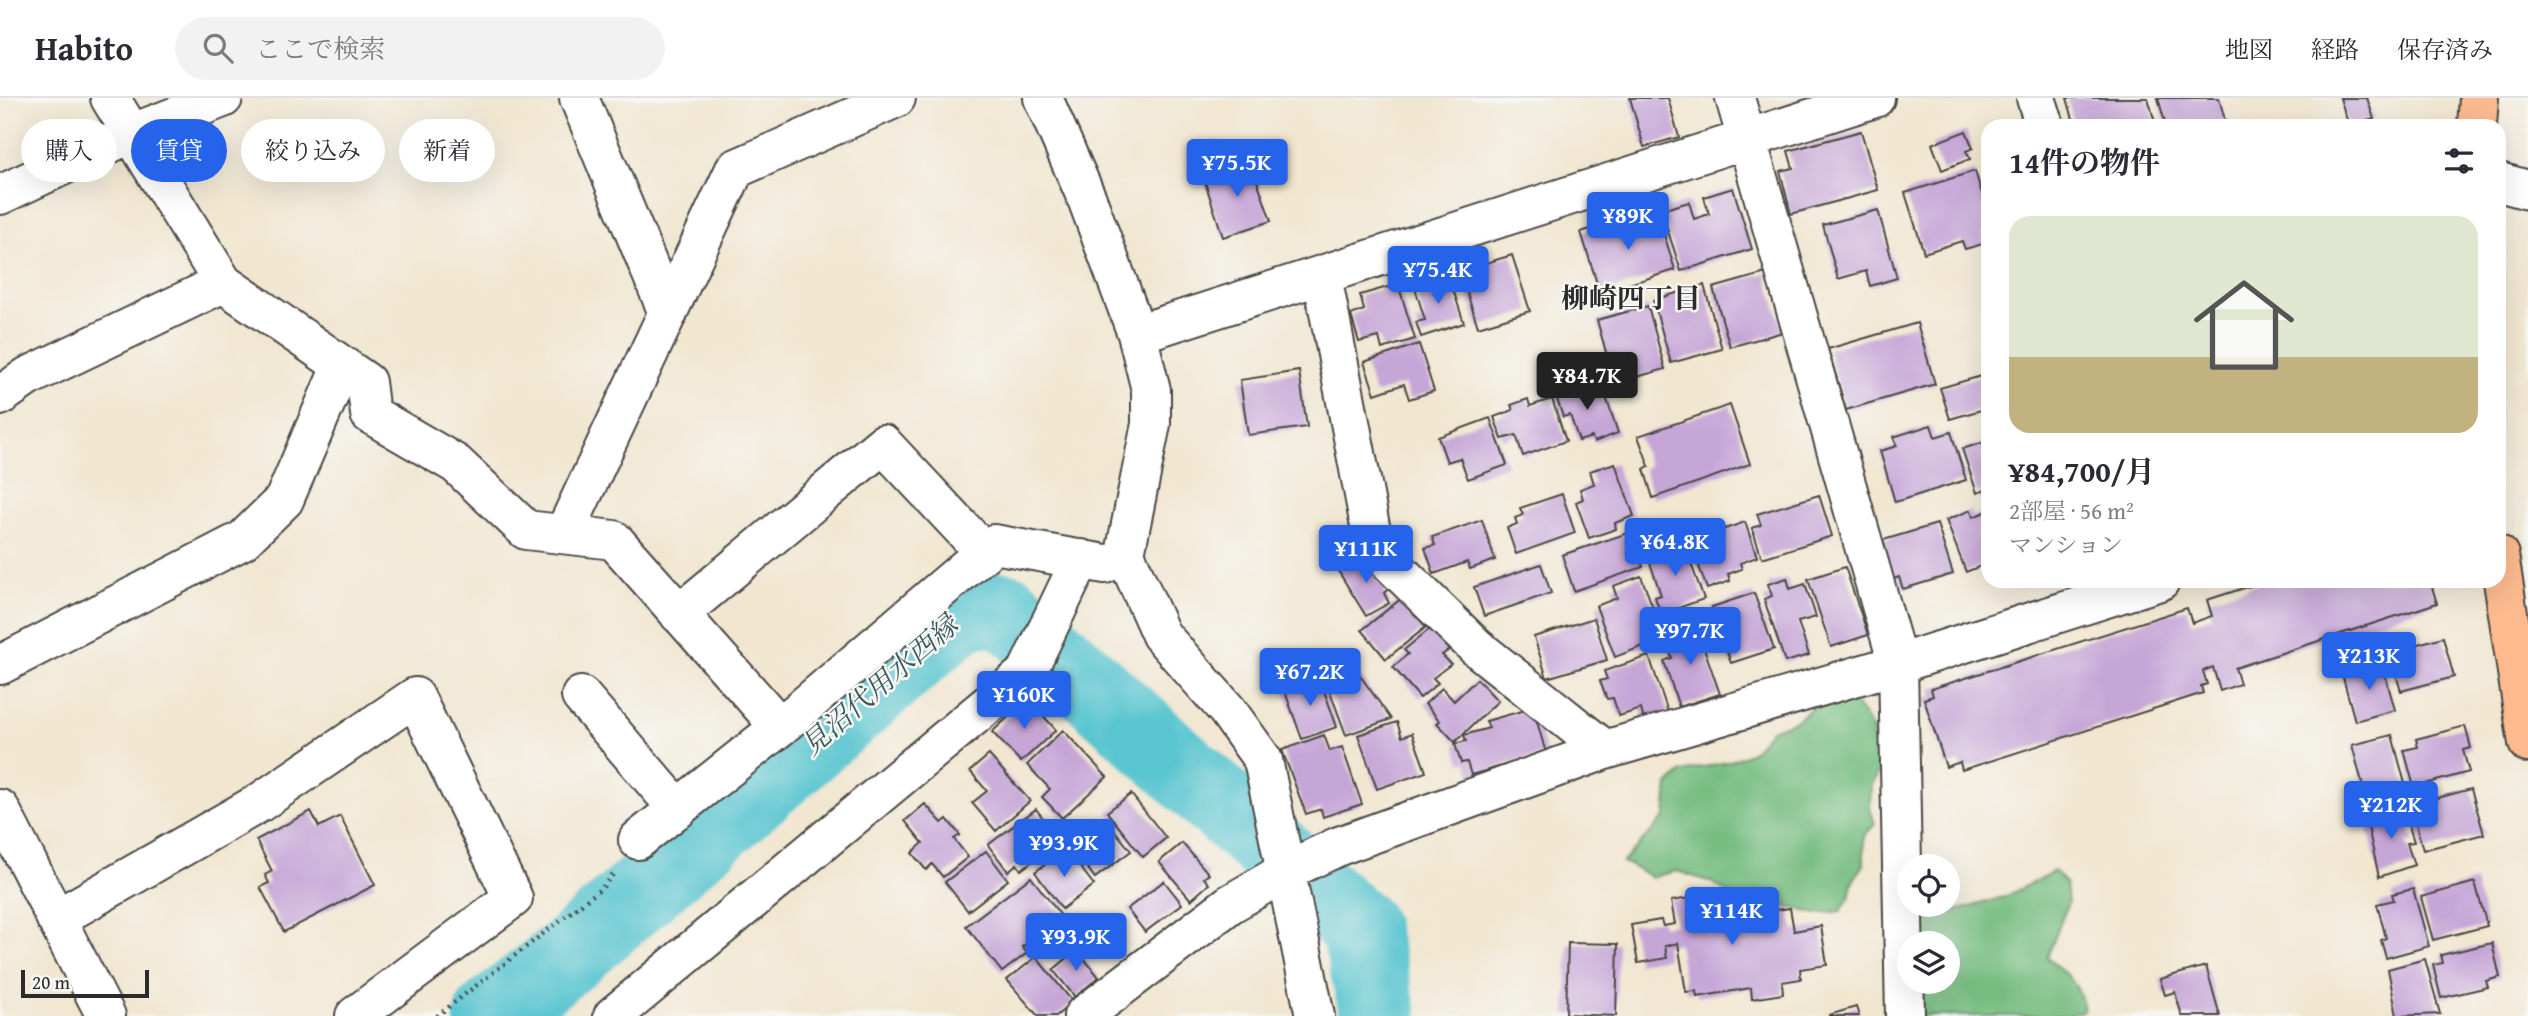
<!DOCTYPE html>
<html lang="ja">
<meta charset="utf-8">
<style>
body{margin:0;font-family:"Gentium Book Plus","Noto Serif JP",serif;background:#f2f2f3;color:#2b2b33;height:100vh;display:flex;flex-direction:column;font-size:26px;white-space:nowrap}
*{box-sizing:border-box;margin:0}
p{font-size:23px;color:#7c7c81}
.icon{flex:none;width:38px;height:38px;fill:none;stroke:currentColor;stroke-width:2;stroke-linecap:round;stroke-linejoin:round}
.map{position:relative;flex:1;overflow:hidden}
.drawer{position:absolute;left:1981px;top:21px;width:525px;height:469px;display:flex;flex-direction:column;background:#fff;border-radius:21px;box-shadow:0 7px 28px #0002}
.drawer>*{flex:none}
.guide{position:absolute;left:21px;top:21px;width:665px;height:63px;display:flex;gap:14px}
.fabs{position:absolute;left:1897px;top:756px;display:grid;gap:14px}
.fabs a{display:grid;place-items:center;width:63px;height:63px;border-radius:50%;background:#fff;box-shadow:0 7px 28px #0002;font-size:35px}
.scale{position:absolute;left:21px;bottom:18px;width:128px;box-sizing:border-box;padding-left:7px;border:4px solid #2b2b2b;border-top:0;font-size:19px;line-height:24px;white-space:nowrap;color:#2b2b2b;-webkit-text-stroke:5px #f6f6f2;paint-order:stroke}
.price{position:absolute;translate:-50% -60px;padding:0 16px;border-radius:7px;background:#2563eb;color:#fff;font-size:23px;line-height:46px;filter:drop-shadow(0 2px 4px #0008)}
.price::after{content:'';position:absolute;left:50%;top:42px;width:21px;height:16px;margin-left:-10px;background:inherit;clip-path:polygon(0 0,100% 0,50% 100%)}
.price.on{background:#222;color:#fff}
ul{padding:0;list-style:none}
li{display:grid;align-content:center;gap:14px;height:371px;padding:0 28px}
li+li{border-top:2px solid #e1e1e2}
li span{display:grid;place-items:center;height:217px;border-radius:21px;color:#555}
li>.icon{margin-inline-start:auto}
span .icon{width:126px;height:126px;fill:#fffc;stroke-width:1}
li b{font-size:30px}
h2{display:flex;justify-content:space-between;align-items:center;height:84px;padding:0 28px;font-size:30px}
.tag{padding:0 24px;border-radius:32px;background:#fff;box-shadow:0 7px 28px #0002;font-size:24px;line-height:63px}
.tag.on{background:#2563eb;color:#fff}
header{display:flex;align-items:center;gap:42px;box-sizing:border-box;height:98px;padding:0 35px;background:#fff;border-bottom:2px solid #e1e1e2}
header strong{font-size:33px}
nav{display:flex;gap:38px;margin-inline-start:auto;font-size:24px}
.search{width:490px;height:63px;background:#f2f2f3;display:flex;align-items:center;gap:18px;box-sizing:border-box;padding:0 24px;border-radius:38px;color:#7c7c81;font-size:26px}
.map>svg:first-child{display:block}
.forest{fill:#77bd81;stroke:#517456;stroke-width:2}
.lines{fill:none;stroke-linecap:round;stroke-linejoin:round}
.river{stroke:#58c5d0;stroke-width:77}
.building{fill:#c6a6d7}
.minor-casing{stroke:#494744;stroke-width:42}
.major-casing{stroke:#494744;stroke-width:42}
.path{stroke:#494744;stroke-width:4.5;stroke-dasharray:2 5;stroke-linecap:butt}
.minor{stroke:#fff;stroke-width:38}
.major{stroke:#fcba8e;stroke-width:38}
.labels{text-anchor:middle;stroke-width:5;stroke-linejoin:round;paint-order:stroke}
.neighbourhood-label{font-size:28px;font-weight:bold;fill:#2b2b2b;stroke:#f6f6f2}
.water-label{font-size:28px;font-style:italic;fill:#38595d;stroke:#f6f6f2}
</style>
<header>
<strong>Habito</strong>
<div class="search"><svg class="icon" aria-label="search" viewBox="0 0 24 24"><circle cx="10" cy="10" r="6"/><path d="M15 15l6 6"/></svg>ここで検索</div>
<nav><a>地図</a><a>経路</a><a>保存済み</a></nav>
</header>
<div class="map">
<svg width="2528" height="918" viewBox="0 0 2528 918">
<rect width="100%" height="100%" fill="#f6f6f2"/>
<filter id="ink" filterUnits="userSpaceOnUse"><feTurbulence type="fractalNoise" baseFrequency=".0143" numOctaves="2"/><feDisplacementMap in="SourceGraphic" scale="14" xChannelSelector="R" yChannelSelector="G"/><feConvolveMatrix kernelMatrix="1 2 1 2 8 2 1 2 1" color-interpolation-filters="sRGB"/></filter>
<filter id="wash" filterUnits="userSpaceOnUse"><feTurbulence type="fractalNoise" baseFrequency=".00686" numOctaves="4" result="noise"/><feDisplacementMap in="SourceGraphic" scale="28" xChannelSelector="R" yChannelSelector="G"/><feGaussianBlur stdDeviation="1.57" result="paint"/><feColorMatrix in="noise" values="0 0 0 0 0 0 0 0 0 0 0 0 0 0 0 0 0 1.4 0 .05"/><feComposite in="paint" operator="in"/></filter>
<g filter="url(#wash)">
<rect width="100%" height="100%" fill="#f1e6d0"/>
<!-- forest -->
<path class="forest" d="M1854,602L1873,632L1880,672L1871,689L1870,710L1875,726L1864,738V767L1852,784L1850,798L1841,813L1816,816L1761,802L1742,804L1711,784L1677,773L1652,779L1623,764L1665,719L1668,687L1682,674L1731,663L1752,654L1771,632L1795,623L1813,609Z
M2054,773L2066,786L2068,805L2047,860C2067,876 2080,886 2084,912L2068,918H1886L1884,913L1909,878V884H1948V845H1916L1922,827L1935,819L2007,798Z"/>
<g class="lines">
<!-- river -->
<path class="river" d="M492,918L575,852L958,517L983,509L1008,514L1359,830L1379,918"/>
</g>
<g id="blocks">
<!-- building -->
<path class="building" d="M1630,0H1668L1679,39L1644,49Z
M2067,0H2148L2156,28H2075Z
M2158,0H2219L2226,26L2166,28Z
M2340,0H2367L2374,21L2349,28Z
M1861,33L1878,92L1791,116L1780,73L1793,70L1788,53Z
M1966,33L1973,50L1966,53L1970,61L1942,72L1932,46Z
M1250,62L1271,123L1223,139L1203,78Z
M1975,73L1988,116V133L1982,135L1986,145L1965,151L1962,143L1924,155L1905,95Z
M1733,90L1752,151L1681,173L1661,112L1689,104L1694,121L1709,116L1704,99Z
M1656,110L1675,172L1600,195L1581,134L1613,124L1618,137L1631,133L1627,119Z
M1878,112L1897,180L1870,188L1866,173L1838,181L1823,127Z
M1512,157L1530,213L1478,229L1460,173Z
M1766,175L1783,234L1730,249L1713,190Z
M1448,176L1464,225L1421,239L1416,224L1425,222L1414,187Z
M1398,186L1415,241L1382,251L1379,239L1359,244L1351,217L1364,212L1360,197Z
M1704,187L1722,251L1671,265L1653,202Z
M1648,208L1665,271L1633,280L1631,271L1612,276L1597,222Z
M1917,225L1935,286L1846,312L1828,251Z
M1419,246L1434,293L1409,301L1404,286L1375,296L1364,264Z
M1299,273L1307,329L1248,337L1240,282Z
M1988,276V310L1950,321L1940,290Z
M1587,284L1592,298L1604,293L1618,335L1594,344L1592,339L1579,343L1570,317L1563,319L1555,295Z
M1528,301L1530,308L1552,301L1566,343L1523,358L1516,337L1502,341L1494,319L1513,312L1511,307Z
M1730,307L1750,366L1653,400L1644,371L1649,368L1638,338Z
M1490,320L1507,367L1468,381L1460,360L1447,364L1438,339Z
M1931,327L1935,339L1951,334L1966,382L1895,404L1880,353L1897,348L1893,339Z
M1988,343V391L1977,395L1962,351Z
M1615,365L1634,418L1615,425L1616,431L1589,440L1576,404L1583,401L1580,391L1594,386L1590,373Z
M1562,396L1575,435L1516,456L1507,430L1517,426L1515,420L1523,417L1520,410Z
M1819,397L1832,438L1762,460L1752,430L1761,427L1757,416Z
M1971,412L1973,419L1988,413V465L1966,474L1946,422Z
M1482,422L1495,462L1470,471L1467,464L1434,476L1425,450L1435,447L1432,439Z
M1745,424L1757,459L1740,465L1742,471L1728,476L1730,483L1707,491L1690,443Z
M1937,426L1953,476L1903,491L1899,479L1888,483L1877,444Z
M1631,434L1643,469L1574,493L1562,457Z
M1683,444L1704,501L1661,516L1655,499L1661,497L1647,456Z
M1372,461L1390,491L1384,495L1389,505L1366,518L1337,471Z
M1541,466L1551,495L1484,518L1474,489Z
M1845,469L1868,537L1831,549L1808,481Z
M1641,478L1655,515L1648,518L1657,543L1615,559L1596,508L1617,500L1613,488Z
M1787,480L1790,491L1805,486L1816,519L1798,524L1809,557L1785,564L1764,501L1772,498L1768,486Z
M2266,483H2430L2437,505L2235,570L2240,586L2220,593L2213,569L2203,573L2207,586L2201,588L2203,595L1962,672L1960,664L1946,669L1924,601L1933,598L1931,591L2187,510L2192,525L2212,518L2207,502Z
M1754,495L1774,551L1731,565L1712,509Z
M1402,500L1426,529L1386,561L1362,532Z
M1594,520L1607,562L1547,580L1534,539Z
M1696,527L1720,596L1679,609L1664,563L1672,560L1664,537Z
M1431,530L1449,552L1442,557L1451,566L1433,580L1438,585L1420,600L1393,569L1408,556L1404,552Z
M2443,539L2454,579L2401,593L2389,554Z
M1649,558L1668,614L1644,622L1641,611L1619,618L1613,600L1607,601L1600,583L1607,581L1604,573Z
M2382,565L2395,612L2355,623L2342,576Z
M1354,569L1391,621L1346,637L1325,580Z
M1319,579L1337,629L1302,641L1284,591Z
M1477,581L1498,603L1455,644L1437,625L1440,623L1425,606L1442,590L1454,603Z
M1028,601L1056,632L1021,664L992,634Z
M1533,610L1546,655L1471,677L1467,664L1461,665L1455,646L1466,643L1464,637L1489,630L1486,623Z
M1397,624L1402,639L1412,635L1426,674L1377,691L1358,637Z
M2465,628L2471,650L2463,652L2469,674L2414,689L2404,652L2418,649L2416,641Z
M1063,632L1107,679L1062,720L1042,699L1050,691L1027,667Z
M1324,637L1330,653L1342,649L1362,706L1323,719L1321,711L1306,716L1282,652Z
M2392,637L2407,693L2367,703L2352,647Z
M989,657L1030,703L996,733L972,705L987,693L970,673Z
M2471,691L2484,736L2423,752L2411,707Z
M1131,696L1166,740L1143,759L1107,714Z
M925,706L942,725L947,721L960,737L954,741L968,759L943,779L932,766L926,772L912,755L923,745L905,723Z
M2403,709L2414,744L2407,745L2414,767L2379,779L2366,720Z
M1036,711L1060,742L1021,772L1017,766L1008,773L988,747Z
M311,713L319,729L340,718L375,787L284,834L260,789L269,785L265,777L272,773L256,742Z
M1096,725L1103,734L1111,728L1131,753L1095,780L1069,745Z
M1182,745L1209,776L1204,780L1209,786L1191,802L1159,764Z
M1066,751L1094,787L1062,811L1035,774Z
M986,753L1008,782L968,813L945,784Z
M1031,779L1062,819L1022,849L1027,855L1002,874L966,828Z
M1164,783L1182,806L1145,834L1127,811Z
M2475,784L2487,828L2433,842L2421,799Z
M2413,791L2429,848L2386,860L2381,842L2386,840L2377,806L2394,802L2392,796Z
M1721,795L1725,820L1790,810L1794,833L1821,828L1827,867L1800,871L1801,881L1782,884L1783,896L1752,901L1751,890L1697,899L1696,893L1686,894L1678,845L1665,848L1667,860L1638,865L1631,827L1661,822L1663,828L1675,826L1671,803Z
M1568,845L1618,846L1616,918L1566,916Z
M2492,845L2500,879L2486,883L2488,889L2441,900L2433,867L2443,865L2441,857Z
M1077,852L1099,879L1075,899L1053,872Z
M1036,859L1073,904L1056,918H1038L1007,882Z
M2425,861L2440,916L2397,918L2388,871Z
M2206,868L2220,918H2182L2175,894L2165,897L2160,881Z
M1856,909L1859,918H1829V917Z"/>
</g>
</g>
<g filter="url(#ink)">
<use href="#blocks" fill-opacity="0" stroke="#494744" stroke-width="2"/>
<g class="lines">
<!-- minor casing -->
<g class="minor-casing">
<path id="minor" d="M110,0L223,185L366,284L370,316L456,366L526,432L614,442L780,629
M579,0L668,215
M1043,0L1087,101L1137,236L1151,292V326L1125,456L1161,537L1227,612L1263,662L1315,918
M1735,0L1898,566L1905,918
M2036,0L2045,28
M2499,84L2528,92
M0,97L130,36L223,0
M1322,178L1374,449L1476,549L1605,652
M1137,236L1875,0
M0,298L27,279L223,185
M564,436L735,71L896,0
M679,516L883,346L984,454
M0,567L243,442L284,402L341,269
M581,598L678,711
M0,711L106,918
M638,742L780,629L994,446L1105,466
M56,821L259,705L415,599L513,800L355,918
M613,918L1027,574L1081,461
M1083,918L1230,806L1288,772L1339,748L1605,652L1898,566L2160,483"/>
</g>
<!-- major casing -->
<g class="major-casing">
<path id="major" d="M2477,28L2479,0
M2499,457L2528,645"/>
</g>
<!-- path -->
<path class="path" d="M437,918L602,790L615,774"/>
<!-- minor -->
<use href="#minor" class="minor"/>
<!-- major -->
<use href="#major" class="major"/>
</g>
</g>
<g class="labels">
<!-- neighbourhood labels -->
<g class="neighbourhood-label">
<text x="1631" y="210">柳崎四丁目</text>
</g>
<!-- water labels -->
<g class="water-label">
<text transform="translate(879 587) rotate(-41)" y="10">見沼代用水西縁</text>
</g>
</g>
</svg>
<div class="fabs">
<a><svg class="icon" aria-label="locate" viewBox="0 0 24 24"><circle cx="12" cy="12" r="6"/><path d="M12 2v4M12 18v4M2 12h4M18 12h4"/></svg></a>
<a><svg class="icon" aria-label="layers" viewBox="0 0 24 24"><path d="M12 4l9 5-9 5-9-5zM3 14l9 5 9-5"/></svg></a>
</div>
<div class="scale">20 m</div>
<b class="price" style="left:1237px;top:101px">¥75.5K</b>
<b class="price" style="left:1628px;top:154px">¥89K</b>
<b class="price" style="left:1438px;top:208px">¥75.4K</b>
<b class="price on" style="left:1587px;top:314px">¥84.7K</b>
<b class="price" style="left:1675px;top:480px">¥64.8K</b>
<b class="price" style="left:1366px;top:487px">¥111K</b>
<b class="price" style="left:1690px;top:569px">¥97.7K</b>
<b class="price" style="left:2369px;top:594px">¥213K</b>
<b class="price" style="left:1310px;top:610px">¥67.2K</b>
<b class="price" style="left:1024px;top:633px">¥160K</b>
<b class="price" style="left:2391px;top:743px">¥212K</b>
<b class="price" style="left:1064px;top:781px">¥93.9K</b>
<b class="price" style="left:1732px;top:849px">¥114K</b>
<b class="price" style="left:1076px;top:875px">¥93.9K</b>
<div class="guide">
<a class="tag">購入</a>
<a class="tag on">賃貸</a>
<a class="tag">絞り込み</a>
<a class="tag">新着</a>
</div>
<section class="drawer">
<h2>14件の物件<svg class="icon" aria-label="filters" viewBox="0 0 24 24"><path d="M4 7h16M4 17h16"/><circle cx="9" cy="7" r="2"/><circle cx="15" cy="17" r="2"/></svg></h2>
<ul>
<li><span style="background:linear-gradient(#dfe7d0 65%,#c2b280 0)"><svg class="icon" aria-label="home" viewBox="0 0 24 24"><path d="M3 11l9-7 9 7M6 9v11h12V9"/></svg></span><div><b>¥84,700/月</b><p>2部屋 · 56 m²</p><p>マンション</p></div></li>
</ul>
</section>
</div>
